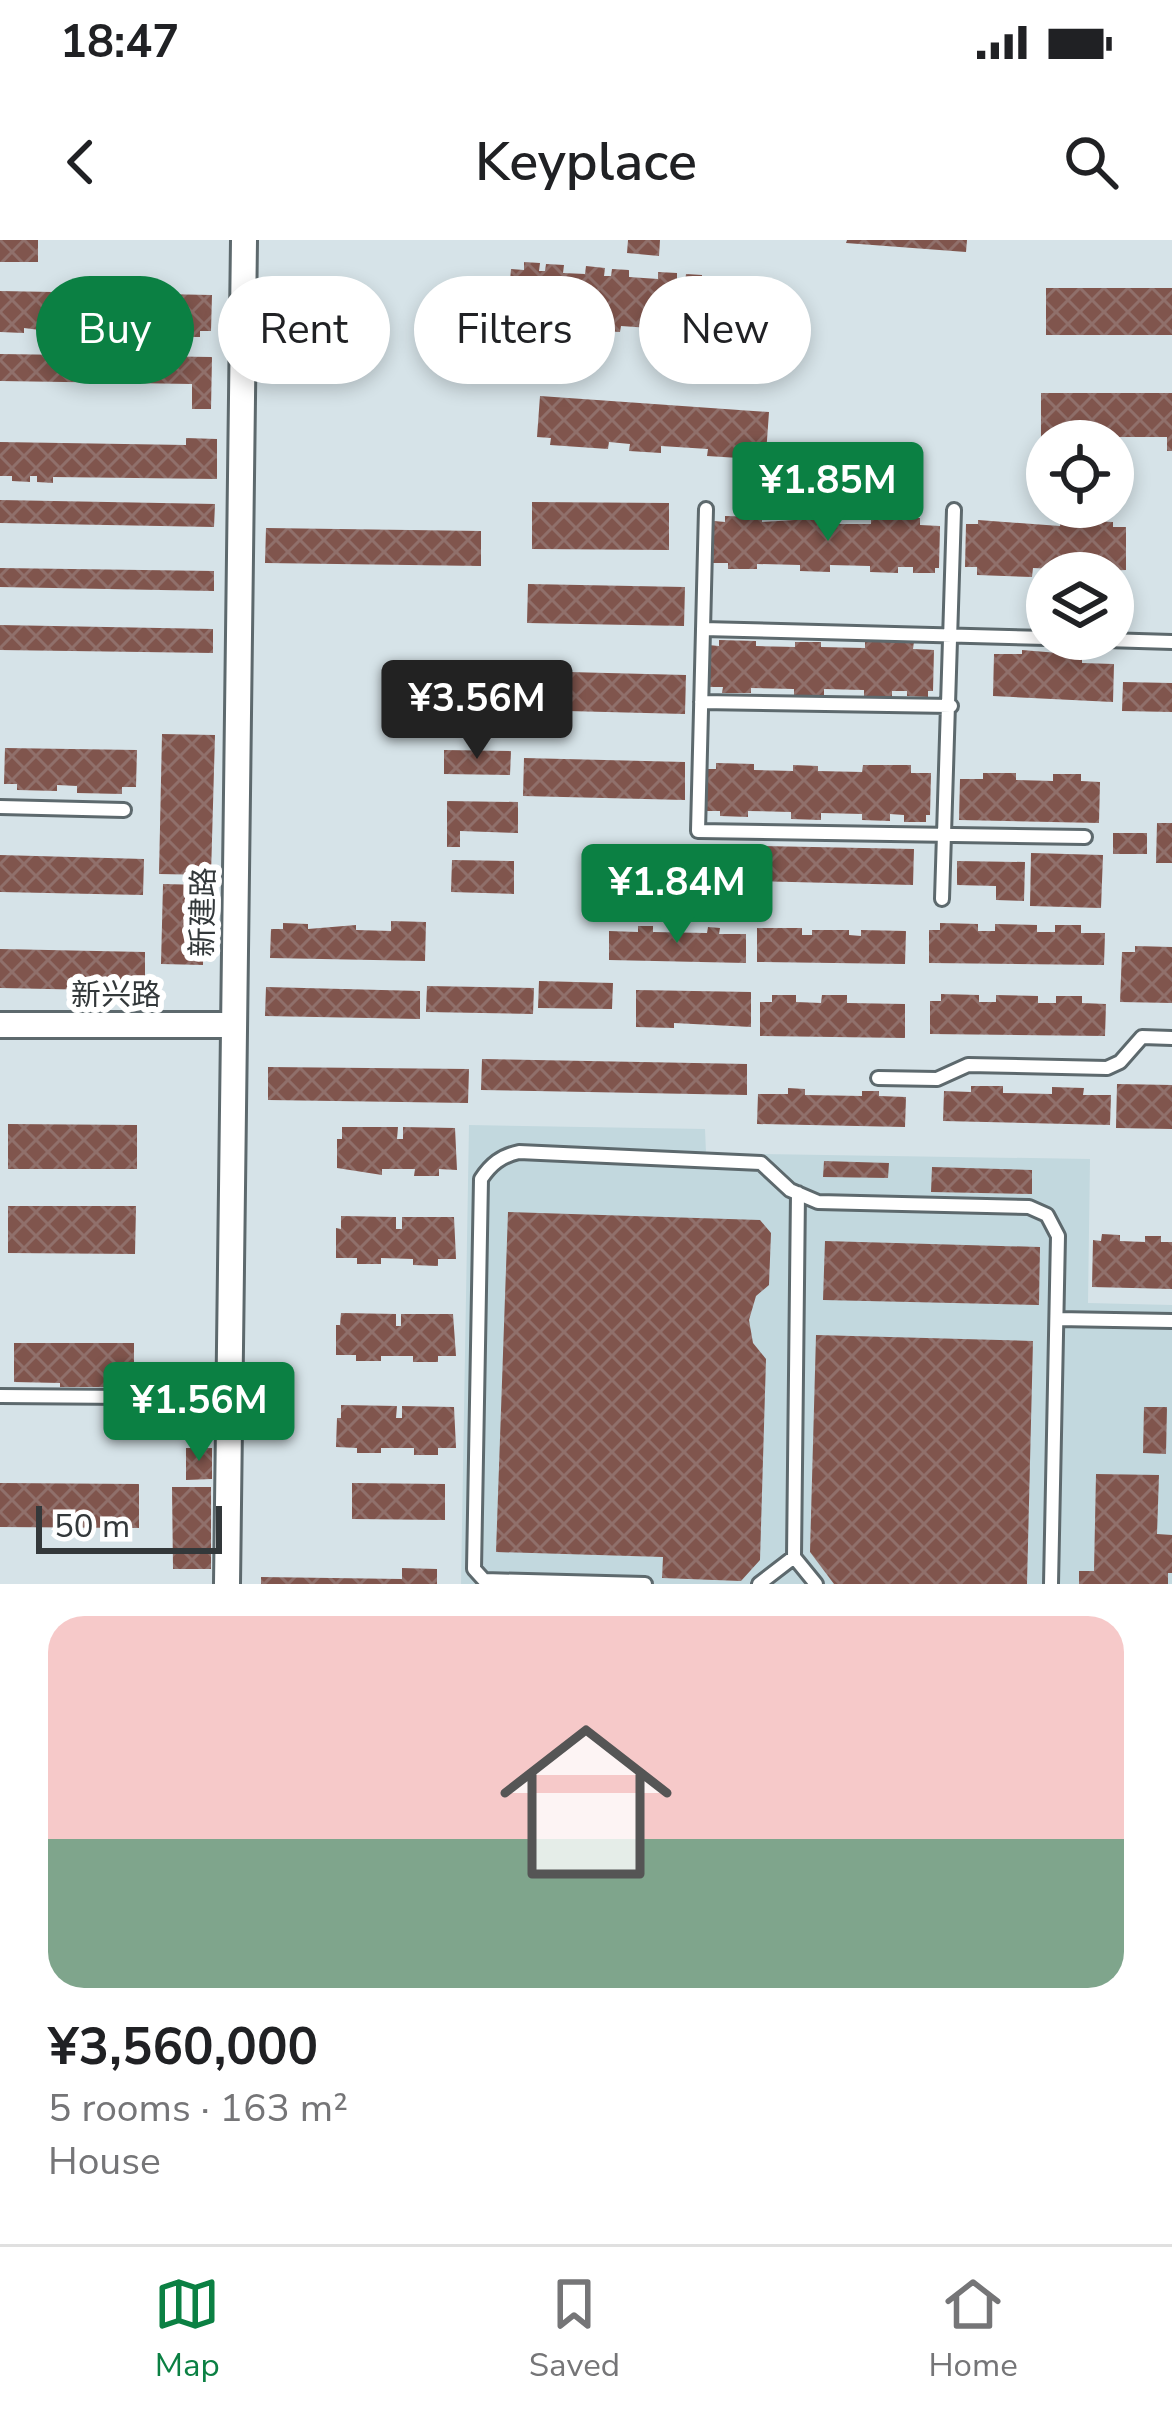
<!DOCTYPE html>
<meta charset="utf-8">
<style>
body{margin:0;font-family:"Nunito Sans","Noto Sans SC",sans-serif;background:#f2f2f2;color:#202124;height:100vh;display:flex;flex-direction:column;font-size:45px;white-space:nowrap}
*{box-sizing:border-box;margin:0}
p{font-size:39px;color:#757577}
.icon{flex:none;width:66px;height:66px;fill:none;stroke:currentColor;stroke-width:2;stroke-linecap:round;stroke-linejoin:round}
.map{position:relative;height:1344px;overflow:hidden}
.details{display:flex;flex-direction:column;background:#fff;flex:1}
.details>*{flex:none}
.top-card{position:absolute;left:36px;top:36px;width:1101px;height:108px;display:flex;gap:24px}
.fabs{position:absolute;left:1026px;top:180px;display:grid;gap:24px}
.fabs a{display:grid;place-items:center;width:108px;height:108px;border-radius:50%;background:#fff;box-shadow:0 6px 18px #0003;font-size:60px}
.scale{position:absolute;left:36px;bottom:30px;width:186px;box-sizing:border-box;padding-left:12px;border:6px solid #33383a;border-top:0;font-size:33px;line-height:42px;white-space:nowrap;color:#33383a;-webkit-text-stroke:9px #fff;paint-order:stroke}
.price{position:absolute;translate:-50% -102px;padding:0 27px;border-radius:12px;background:#0b8043;color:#fff;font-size:39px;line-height:78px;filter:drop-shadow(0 3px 6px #0008)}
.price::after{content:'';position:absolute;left:50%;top:72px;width:36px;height:27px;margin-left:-18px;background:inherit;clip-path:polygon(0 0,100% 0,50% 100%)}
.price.selected{background:#222;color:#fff}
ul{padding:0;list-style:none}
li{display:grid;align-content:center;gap:24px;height:636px;padding:0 48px}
li span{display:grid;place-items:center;height:372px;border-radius:36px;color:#555}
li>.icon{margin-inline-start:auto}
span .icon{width:216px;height:216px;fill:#fffc;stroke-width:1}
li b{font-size:51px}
.chip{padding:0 42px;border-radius:54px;background:#fff;box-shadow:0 6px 18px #0003;font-size:42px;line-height:108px}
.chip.selected{background:#0b8043;color:#fff}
.status{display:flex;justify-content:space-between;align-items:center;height:84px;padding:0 60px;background:#fff;direction:ltr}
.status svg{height:33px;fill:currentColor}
header{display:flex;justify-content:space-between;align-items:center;height:156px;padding:0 48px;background:#fff;font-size:54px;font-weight:600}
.dock{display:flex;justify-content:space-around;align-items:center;height:168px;border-top:3px solid #e0e0e0;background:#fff;font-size:33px;color:#757577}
.dock a{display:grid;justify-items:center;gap:6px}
.dock .selected{color:#0b8043}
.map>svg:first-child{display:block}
.built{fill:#c2d8de}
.building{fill:url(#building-cross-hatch)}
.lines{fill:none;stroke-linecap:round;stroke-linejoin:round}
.lane-casing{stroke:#5d696d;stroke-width:18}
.street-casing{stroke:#5d696d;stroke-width:30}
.lane{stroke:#fff;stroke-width:12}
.street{stroke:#fff;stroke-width:24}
.labels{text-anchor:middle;stroke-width:12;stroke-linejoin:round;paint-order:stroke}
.street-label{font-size:30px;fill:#33383a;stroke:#fff}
</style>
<div class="status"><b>18:47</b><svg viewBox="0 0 49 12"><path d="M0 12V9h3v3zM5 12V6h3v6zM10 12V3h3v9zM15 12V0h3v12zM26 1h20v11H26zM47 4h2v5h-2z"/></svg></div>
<header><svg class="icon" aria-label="back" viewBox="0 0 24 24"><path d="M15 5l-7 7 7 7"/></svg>Keyplace<svg class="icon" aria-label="search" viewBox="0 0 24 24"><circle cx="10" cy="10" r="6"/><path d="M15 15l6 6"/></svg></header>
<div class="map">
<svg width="1172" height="1344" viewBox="0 0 1172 1344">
<defs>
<pattern id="building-cross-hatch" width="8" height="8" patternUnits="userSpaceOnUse" patternTransform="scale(3)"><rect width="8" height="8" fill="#80554d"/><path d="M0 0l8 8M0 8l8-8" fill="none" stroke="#90706b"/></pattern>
</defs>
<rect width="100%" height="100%" fill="#d6e3e8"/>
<!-- built -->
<path class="built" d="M469,885L705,889L706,913L1090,919L1088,1063L1172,1065V1344H461Z"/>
<!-- building -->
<path class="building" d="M0,0H38V22H0Z
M628,0H660L659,16L627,13Z
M847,0H967L966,12L846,3Z
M524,22L540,23L539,31H545L546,24L564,25L563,33L585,34L586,26L605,28L604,36H611L612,29L629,30V37L658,39V32L677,33V41H685L686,34L702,35V43L727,44L728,37L744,38L743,46H751V39H766V47L779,48L775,97L761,96L760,102L723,99V93L694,91V96L650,93V88L621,86L620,92L574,89L575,82L552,81V86L517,84L518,78L507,77L511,29L524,30Z
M1046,48H1172V95H1046Z
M0,51L212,55L211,91H200V97H185V91L164,90V95H144V90H119V94L64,89V93L24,88V93L0,92Z
M0,114L212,117L211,169H192V144L0,141Z
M1041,153H1172V211H1167V197H1041Z
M540,156L769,172L766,214L756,213L755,219L707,216L708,209L661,206V213L629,211L630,204L609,202L608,209L550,205L551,198L537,197Z
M186,198L217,199V239L53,237V243L37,242V236H30V242L12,241V236H0V202L186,205Z
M0,260L215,264L214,287L0,283Z
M532,262L669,263V310L532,309Z
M725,276L762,277V282L827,278V284H871V277L920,278V285L940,286L939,328H935V333H913V327H898V333L870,332V326L830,325V332L800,331V325L757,324V329H728V323H713L714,281L725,282Z
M978,280L1060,286V280L1113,282V287H1126V330L1056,333V329L1033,328L1032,337L977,335V327H965L966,284H978Z
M266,288L481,291V326L265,323Z
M0,328L214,331V351L0,347Z
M528,344L685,347L684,386L527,383Z
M0,385L213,389V413L0,410Z
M719,400L756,401V406L795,407V402H821V407L865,408V401L914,402L913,409L934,410L933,451H928V457L907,456V451H892V457L864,456V450L824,449V456L794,455V449L751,448V453H722L723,447H707L708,405L719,406Z
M1022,410L1082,415V423L1114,424L1113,462L993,456L994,414H1022Z
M529,431L686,435L685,474L528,470Z
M1123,442L1172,443V472L1122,471Z
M162,494L215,495L211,635L159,634Z
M5,508L137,510L136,547H122V554L77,553V546L57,545V551L17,550V544H4Z
M444,510L511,511L510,535L444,534Z
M524,518L685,522V560L523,556Z
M716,523L754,524V530L793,531V525L818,526V531L862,532L863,525H911V533H931L930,575H926V582H904V575L890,574V581L862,580V574L821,573V580L791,579V572L748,571V577L720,576V571H705L706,529H716Z
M983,533H1016V540L1053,541V534H1081V541L1100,542L1099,583L959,580L960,539H983Z
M447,561L518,562V593L460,591V607H447Z
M1157,583H1172V623H1156Z
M1113,593H1147V614H1113Z
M708,605L914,609L913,645L707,640Z
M1031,613L1103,615L1101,668L1030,666Z
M0,615L144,619L143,655L0,652Z
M452,620L514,621V654L451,652Z
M957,621L1025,622L1024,661L996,660V646L957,645Z
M163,644L204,645L203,725L161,724Z
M391,681L426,682L425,721L270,718L271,689H283V683L308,684V689L356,685V690L391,691Z
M940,683L978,684V691H995V684L1037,685V692H1055V685H1081V693H1105L1104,725L929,723V690H940Z
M638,686H653V692L707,693L708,687L720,688L719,694H746V723L609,720V691L638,692Z
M757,688H802V695H812V690H849V695L861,696V690L906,691L905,724L757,722Z
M1135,706L1172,707V763L1120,762L1122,712H1135Z
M0,709L145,712V751L0,748Z
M539,741L613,743L612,769L538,768Z
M427,746L534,748L533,774L426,772Z
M266,747L420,751V779L265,776Z
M636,750L751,752V787L674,783V788L636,787Z
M941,754L979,755V762H996V755L1038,756V763H1056V756H1082V763L1106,764L1105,796L930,794V761H941Z
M772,755H796V762L821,763L822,755H847V763L905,764V798L760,796V762H772Z
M482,819L747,824V855L481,850Z
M268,827L469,829L468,863L268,860Z
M1117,844L1172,845V889L1116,888Z
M971,846H1003V853L1052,854V847L1084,848L1083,855H1111L1110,885L943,881L944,851L971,852Z
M788,848L805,849V855L862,856V851H879V856L906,857L905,887L757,884L758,854H788Z
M8,884L137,885V929H8Z
M342,887H398L397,899H403V887L455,888L457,930L439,929V936H414L415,929H382V935L337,928V899H342Z
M824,921L889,923L888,938L823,937Z
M932,927L1032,930V954L931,952Z
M8,966H136L135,1014L8,1013Z
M508,972L760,980L771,993L769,1045L756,1056L749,1080L753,1103L766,1119L760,1320L741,1341L662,1338L663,1317L496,1312Z
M341,976L396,977V989H402V977H454L456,1019H438V1026L413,1025V1019L381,1018V1024H357V1018H336V988L341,989Z
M1102,994L1120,995V1001L1145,1002V996H1161V1002H1172V1049L1092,1047L1093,1000L1101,1001Z
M825,1001L1040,1007L1039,1065L823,1060Z
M341,1073L396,1074V1086H401V1074H453L456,1116H438V1122H413V1116H381V1121H356V1115H336V1085H340Z
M816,1095L1033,1101L1027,1344H834L810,1312Z
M14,1103H134V1143H122V1147H60V1143L14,1142Z
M341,1165L397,1166L396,1178H402V1166L454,1167L456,1208H438V1215H414V1208H381V1213H357V1208L336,1207L337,1178H341Z
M1144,1167H1167L1166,1214L1143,1213Z
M186,1208H212V1239L186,1240Z
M1096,1234L1159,1235L1157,1294L1172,1295V1333H1168V1344H1079V1331H1094Z
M0,1243L139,1244V1288L0,1287Z
M352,1243L445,1244V1280L352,1279Z
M172,1247H211V1329H173Z
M402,1328L437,1329V1344H261V1337L402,1339Z"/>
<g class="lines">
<!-- lane casing -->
<g class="lane-casing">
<path id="lane" d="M706,269L698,591L1085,597
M703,389L1047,398
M1072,399L1172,402
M701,462L951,466
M0,567L124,570
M942,659L954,270
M878,838L937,839L968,825L1107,828L1120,822L1142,797L1172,798
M798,953L794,1317L816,1344
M1057,1079L1172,1081
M0,1156L130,1157
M645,1344L484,1340L474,1329L481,939C491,924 501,916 519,912L761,923L790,950L818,962L1029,967L1047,975L1058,996L1051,1344
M759,1344L794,1317"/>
</g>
<!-- street casing -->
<g class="street-casing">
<path id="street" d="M0,785H232
M227,1344L244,0"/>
</g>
<!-- lane -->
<use href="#lane" class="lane"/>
<!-- street -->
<use href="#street" class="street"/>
</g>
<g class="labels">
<!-- street labels -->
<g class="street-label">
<text transform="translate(203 672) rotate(-89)" y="10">新建路</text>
<text x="116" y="765">新兴路</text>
</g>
</g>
</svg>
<div class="fabs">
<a><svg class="icon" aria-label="locate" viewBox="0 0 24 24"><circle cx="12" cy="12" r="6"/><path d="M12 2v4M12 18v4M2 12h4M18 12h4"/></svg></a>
<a><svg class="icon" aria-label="layers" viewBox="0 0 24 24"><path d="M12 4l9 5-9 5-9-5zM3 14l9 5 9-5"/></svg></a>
</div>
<div class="scale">50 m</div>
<b class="price" style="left:828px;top:304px">¥1.85M</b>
<b class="price selected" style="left:477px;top:522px">¥3.56M</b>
<b class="price" style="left:677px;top:706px">¥1.84M</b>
<b class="price" style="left:199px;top:1224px">¥1.56M</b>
<div class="top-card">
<a class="chip selected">Buy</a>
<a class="chip">Rent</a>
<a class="chip">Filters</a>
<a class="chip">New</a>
</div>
</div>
<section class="details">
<ul>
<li><span style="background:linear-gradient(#f6c9c9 60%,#7fa58c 0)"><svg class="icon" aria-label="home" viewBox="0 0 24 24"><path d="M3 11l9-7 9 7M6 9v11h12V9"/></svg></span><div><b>¥3,560,000</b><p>5 rooms · 163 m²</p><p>House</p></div></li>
</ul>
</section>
<nav class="dock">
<a class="selected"><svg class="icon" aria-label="map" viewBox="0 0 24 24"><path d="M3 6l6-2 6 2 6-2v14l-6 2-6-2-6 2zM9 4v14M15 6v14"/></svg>Map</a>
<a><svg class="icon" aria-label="saved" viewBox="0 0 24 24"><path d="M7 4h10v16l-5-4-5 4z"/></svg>Saved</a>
<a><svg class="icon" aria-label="home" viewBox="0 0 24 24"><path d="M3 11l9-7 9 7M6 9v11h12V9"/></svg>Home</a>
</nav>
